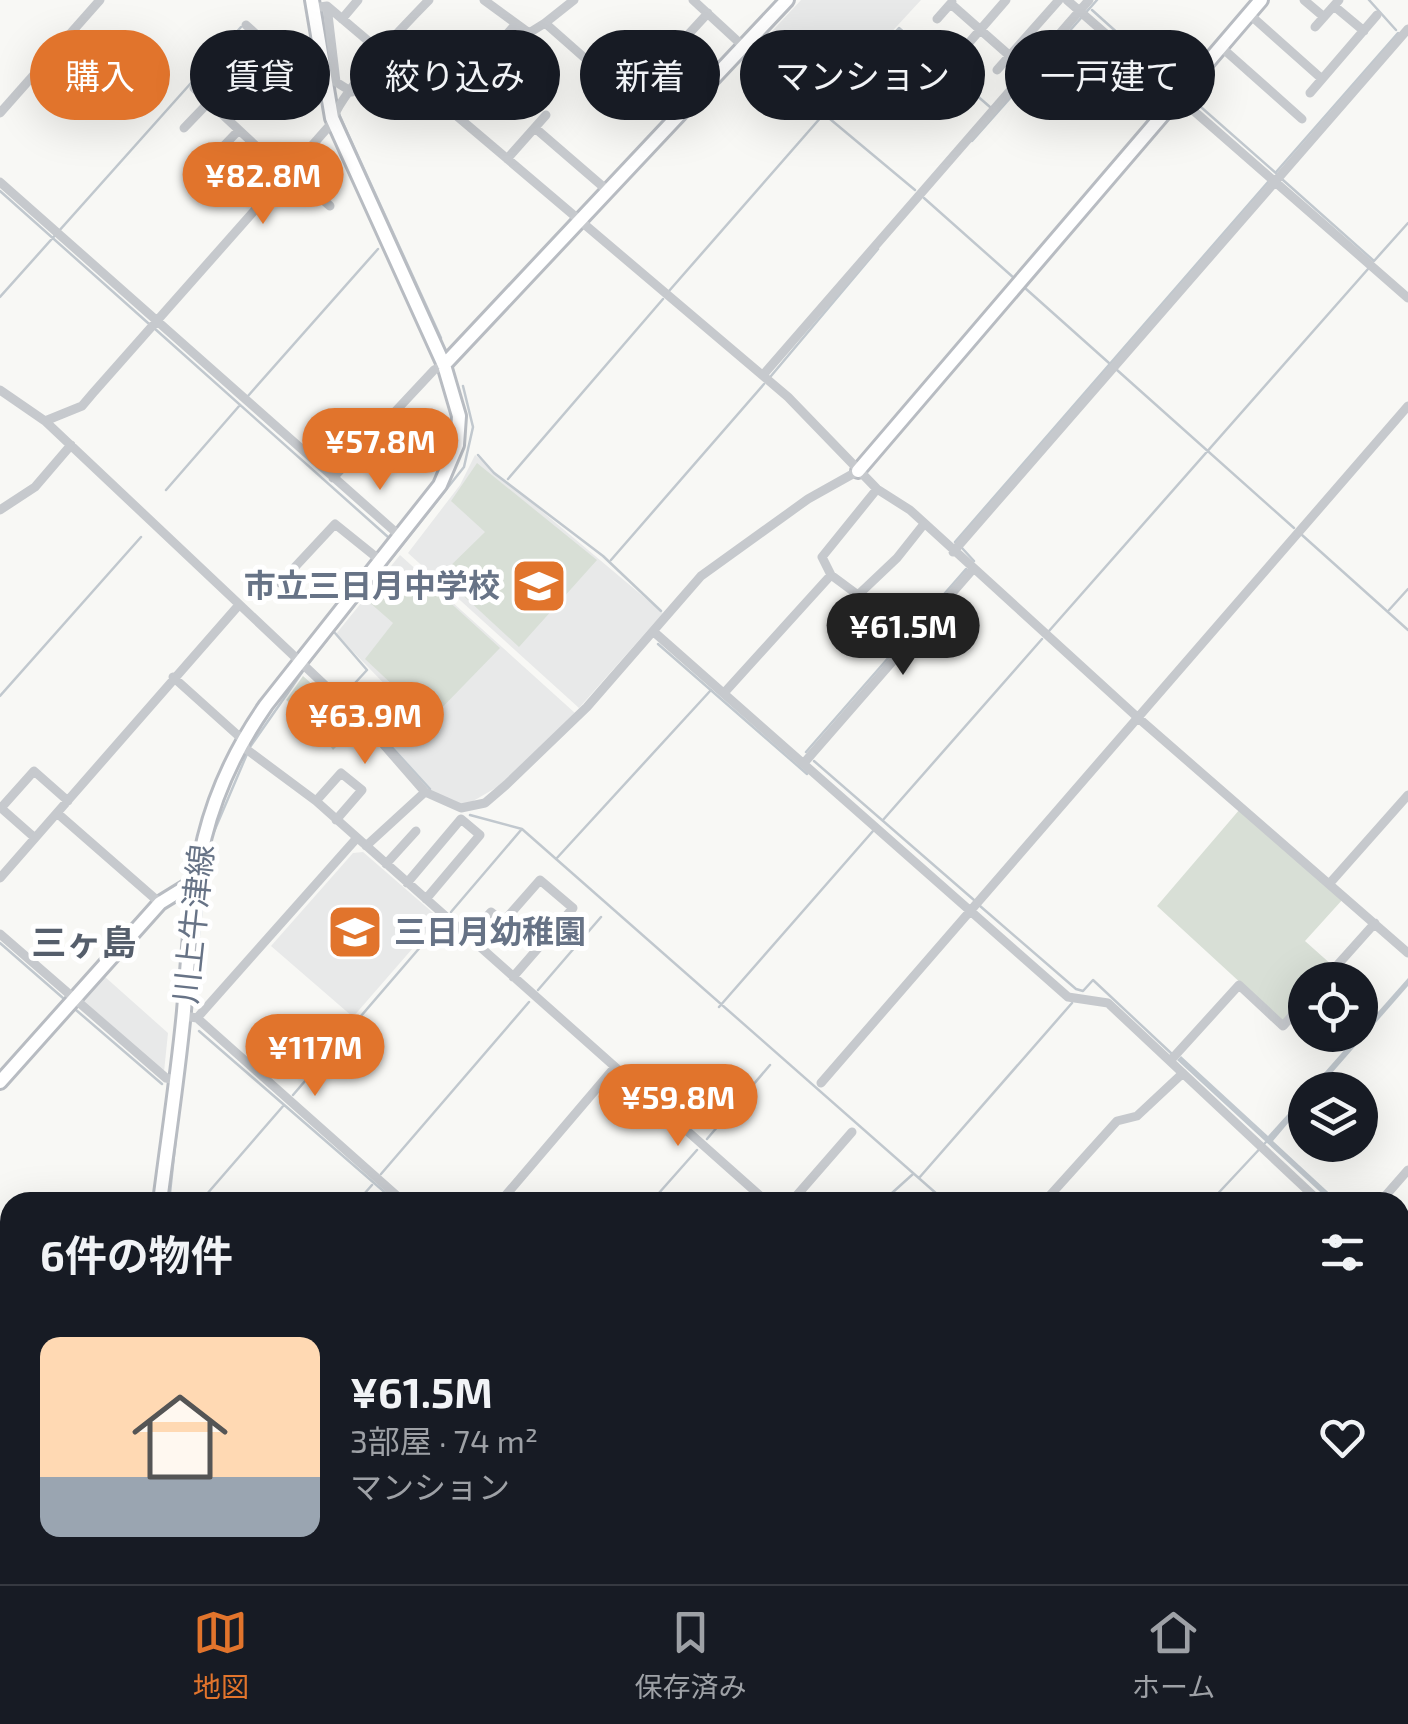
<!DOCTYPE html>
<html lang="ja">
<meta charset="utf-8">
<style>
body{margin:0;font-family:"Exo 2","Noto Sans JP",sans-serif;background:#20242c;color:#f1f3f6;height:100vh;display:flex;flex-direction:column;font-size:38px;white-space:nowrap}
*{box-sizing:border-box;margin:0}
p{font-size:32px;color:#9ea1a6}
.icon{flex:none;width:55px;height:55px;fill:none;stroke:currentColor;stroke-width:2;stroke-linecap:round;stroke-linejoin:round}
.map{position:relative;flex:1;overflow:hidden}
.side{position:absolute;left:0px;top:1192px;width:1410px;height:392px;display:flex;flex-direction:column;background:#171b24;border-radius:30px 30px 0 0;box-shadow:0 10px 40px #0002}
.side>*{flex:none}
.banner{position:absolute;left:30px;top:30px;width:1350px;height:90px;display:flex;gap:20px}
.controls{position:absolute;left:1288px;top:962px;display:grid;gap:20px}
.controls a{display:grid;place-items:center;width:90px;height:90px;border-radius:50%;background:#171b24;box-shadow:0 10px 40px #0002;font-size:50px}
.price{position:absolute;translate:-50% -85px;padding:0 22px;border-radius:35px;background:#e1742c;color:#fff;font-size:32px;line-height:65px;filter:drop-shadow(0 2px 5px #0008)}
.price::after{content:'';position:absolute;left:50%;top:60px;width:30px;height:22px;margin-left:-15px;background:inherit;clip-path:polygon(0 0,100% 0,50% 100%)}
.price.current{background:#222;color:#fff}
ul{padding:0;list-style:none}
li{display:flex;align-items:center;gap:30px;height:250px;padding:0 40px}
li span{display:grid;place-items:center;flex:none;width:280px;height:200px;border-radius:20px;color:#555}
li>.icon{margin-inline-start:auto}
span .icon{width:120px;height:120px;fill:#fffc;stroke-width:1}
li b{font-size:42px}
h2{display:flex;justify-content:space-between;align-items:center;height:120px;padding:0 40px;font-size:42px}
.chip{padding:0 35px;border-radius:45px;background:#171b24;box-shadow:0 10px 40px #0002;font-size:35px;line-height:90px}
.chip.current{background:#e1742c;color:#fff}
.dock{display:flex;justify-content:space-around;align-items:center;height:140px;border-top:2px solid #363941;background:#171b24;font-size:28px;color:#9ea1a6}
.dock a{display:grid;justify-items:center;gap:5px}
.dock .current{color:#e1742c}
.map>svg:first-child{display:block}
.built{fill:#e8e9e9}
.green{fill:#d8dfd6}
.water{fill:#c1c8ce}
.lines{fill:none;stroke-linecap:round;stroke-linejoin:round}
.stream{stroke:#c1c8ce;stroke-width:2.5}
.river{stroke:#c1c8ce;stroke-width:14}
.secondary-casing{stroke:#b8bcc2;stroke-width:18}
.street{stroke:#c6c9cd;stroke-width:9}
.secondary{stroke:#fff;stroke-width:12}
.labels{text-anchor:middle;stroke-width:10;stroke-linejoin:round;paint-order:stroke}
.poi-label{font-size:32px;font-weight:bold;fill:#677386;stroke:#fff;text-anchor:end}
.street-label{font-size:32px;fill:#677386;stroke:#fff}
.neighbourhood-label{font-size:35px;font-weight:bold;fill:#555e6b;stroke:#fff}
</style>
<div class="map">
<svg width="1408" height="1584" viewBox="0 0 1408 1584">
<rect width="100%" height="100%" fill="#f8f8f5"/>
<!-- built -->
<path class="built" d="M801,0H921L815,115L750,55Z
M475,455L663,613L579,708L408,553L460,485Z
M400,555L575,713L499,786L468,804L450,802L427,788L373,725L398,698L336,634Z
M363,852L439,918L353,1017L271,946L353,853Z
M104,976L168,1033L164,1072L83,1000Z"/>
<!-- green -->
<path class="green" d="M477,463L597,560L519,647L441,575L485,532L451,501Z
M421,576L500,648L430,720L365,659L393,623L369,602L389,577L406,592Z
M303,676L337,707L326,720L346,737L333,750L310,717L286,700Z
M1240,809L1343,899L1305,941L1333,966L1321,980H1305V998L1283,1022L1157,906Z
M277,1575H389L423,1584H302Z"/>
<!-- water -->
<path class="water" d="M1408,978V986L1317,1090H1309Z
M1181,1056L1268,1136L1305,1095V1103L1273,1141L1339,1202H1331L1177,1060Z"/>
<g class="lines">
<!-- stream -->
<path class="stream" d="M1369,0L1396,30
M322,9L324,36
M1092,10L1179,88
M1185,93L1277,174
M338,112L441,338
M824,114L915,190
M972,141L1097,0
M1277,171L1398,33
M1283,180L1374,261L1408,223
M0,191L148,323
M924,198L1014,278
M1025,288L1109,363
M669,291L899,28L990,107
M0,297L241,27
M154,328L388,537
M1117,370L1294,528
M771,376L878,249
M248,396L378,249
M478,455L494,473L603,556L661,611
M508,479L663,299
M166,490L240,405
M1302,535L1408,630
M955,542L1268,182
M962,548L974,561
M611,560L764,384
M1389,610L1408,589
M1049,631L1368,269
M335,633L367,670L344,695L430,789
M658,644L807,774
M307,665L464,467L473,427L463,386
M0,696L141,537
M250,747L303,671
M806,752L966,569
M814,761L974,900
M470,815L522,829L946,1202
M883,820L1042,639
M213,834L247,754
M556,859L711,690
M980,906L1076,989L1083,991L1093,980L1172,1054
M451,912L521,830
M0,943L63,998
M538,990L601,917
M191,1007L208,851
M719,1007L873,831
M76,1010L162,1084
M199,1031L396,1202
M293,1095L441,923
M707,1139L770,1065
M381,1174L529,1002
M919,1178L1072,1003
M169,1202L181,1090
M200,1202L284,1105
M357,1202L372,1185
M651,1202L697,1150
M882,1202L913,1174
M1210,1202L1267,1141
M0,1262L10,1268
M1400,1383L1408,1374
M817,1575L826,1584
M0,1580L9,1569
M541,1584L548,1575
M873,1584L881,1575
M1149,1584L1160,1575
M1217,1584L1225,1575"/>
<!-- river -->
<path class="river" d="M0,1316L10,1323
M176,1575L180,1584
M251,1575L264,1584"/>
<!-- secondary casing -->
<g class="secondary-casing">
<path id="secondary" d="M444,365L787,0
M858,471L1261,0
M0,1082L160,903L194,882
M160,1202C168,1139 178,1075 184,1011C194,889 193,810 266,705L440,485L457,445L459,416L444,365L332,118L312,0
M138,1575L141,1584"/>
</g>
<!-- street -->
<path class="street" d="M429,0C405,24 338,95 331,124L93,393L82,406L45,421L364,722L425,792L461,808L485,803L506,785L587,707L701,576L808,499L858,471
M484,0L529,33L545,23L630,98L708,13
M693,0L744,47
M1067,0L1408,298
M1304,0L1324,17
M951,4L1010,56
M327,6L336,82L352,92
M1334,6L1364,31
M313,8L327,6L788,397L877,489L910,510L1136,716L1408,953
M1249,14L1322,79
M342,19L358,0
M937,19L952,2
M545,23L574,0
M246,25L312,85L323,87
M1315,27L1339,0
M967,45L1006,0
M1221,47L1302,119
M997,70L1059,0
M194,88L285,173
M1310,93L1377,15
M445,105L514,26
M0,113L100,0
M184,128L209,102
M535,128L608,191
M214,156L239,130
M507,159L546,115
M288,169L330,206
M0,182L400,536
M243,183L268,157
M763,375L1089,0
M0,390L45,421
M333,478L434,370L444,365
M0,510L35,487L71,445
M953,552L1408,29
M831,575L822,557L877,489
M280,583L335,524L381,561
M654,632L1068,997L1108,1003L1320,1202
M173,677L242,739L246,749L316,801L767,1202
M724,693L831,575L858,595L897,558L924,524
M804,763L973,569
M316,801L341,773L362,790L336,820
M57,813L160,903
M35,838L1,808L34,771L68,801
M366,846L425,792
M386,864L416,831
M0,878L238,606
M407,883L461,819L480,835L426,899
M1330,883L1408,795
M0,934L166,1078L176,1080
M469,937L491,912L503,922L540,880L573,908L513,977
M1324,980L1375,923
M184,1016L197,1018L404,1202
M197,1018L356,839
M1170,1061L1239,985L1283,1026L1305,1001
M821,1083L1408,406
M500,1202L615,1067
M791,1202L852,1132
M1044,1202L1117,1121L1137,1116L1183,1073
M1380,1202L1408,1170
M1400,1276L1408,1284
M1400,1304L1408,1294
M1400,1340L1408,1331
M0,1461L10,1458
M1400,1562L1408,1553
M470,1575L479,1583L486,1575
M827,1575L837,1584
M1083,1575L1093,1584
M1174,1575L1185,1584
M706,1584L714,1575
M1042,1584L1051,1575
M1158,1584L1168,1575
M1381,1584L1389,1575"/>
<!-- secondary -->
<use href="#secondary" class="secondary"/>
</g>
<!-- icons -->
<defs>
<g id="school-square" transform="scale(2.875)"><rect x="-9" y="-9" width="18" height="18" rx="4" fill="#e1742c" stroke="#fff"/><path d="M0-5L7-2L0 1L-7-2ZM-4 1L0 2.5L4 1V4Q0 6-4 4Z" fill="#fff"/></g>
</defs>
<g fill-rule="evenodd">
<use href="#school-square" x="539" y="586"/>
<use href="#school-square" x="355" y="932"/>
</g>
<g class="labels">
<!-- poi labels -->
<g class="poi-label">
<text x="500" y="597">市立三日月中学校</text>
<text x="394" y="943" text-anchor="start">三日月幼稚園</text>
</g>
<!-- street labels -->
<g class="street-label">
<text transform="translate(194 924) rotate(-84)" y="11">川上牛津線</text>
</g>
<!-- neighbourhood labels -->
<g class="neighbourhood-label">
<text x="84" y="955">三ヶ島</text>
</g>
</g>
</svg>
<div class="controls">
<a><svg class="icon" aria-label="locate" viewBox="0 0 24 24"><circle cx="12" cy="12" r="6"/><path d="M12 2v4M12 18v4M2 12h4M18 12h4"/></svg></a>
<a><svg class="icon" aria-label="layers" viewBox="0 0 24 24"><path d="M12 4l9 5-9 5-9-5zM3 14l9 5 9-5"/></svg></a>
</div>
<b class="price" style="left:263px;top:227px">¥82.8M</b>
<b class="price" style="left:380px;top:493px">¥57.8M</b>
<b class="price current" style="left:903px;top:678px">¥61.5M</b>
<b class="price" style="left:365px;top:767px">¥63.9M</b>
<b class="price" style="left:315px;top:1099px">¥117M</b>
<b class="price" style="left:678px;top:1149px">¥59.8M</b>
<div class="banner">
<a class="chip current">購入</a>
<a class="chip">賃貸</a>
<a class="chip">絞り込み</a>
<a class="chip">新着</a>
<a class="chip">マンション</a>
<a class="chip">一戸建て</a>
</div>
<section class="side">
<h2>6件の物件<svg class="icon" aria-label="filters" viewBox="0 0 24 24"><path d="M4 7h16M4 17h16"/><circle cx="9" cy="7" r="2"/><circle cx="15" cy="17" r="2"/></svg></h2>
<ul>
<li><span style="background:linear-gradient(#ffd9b3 70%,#9aa5b1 0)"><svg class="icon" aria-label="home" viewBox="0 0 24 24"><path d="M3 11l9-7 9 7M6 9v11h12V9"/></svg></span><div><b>¥61.5M</b><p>3部屋 · 74 m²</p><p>マンション</p></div><svg class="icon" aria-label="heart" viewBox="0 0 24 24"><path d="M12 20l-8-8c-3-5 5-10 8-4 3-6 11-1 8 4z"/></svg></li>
</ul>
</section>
</div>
<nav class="dock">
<a class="current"><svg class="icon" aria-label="map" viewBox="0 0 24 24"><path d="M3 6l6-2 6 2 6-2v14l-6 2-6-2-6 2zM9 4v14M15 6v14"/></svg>地図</a>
<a><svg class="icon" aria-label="saved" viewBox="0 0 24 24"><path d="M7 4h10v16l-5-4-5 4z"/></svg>保存済み</a>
<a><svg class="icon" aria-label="home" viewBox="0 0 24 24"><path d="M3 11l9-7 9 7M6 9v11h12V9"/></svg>ホーム</a>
</nav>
